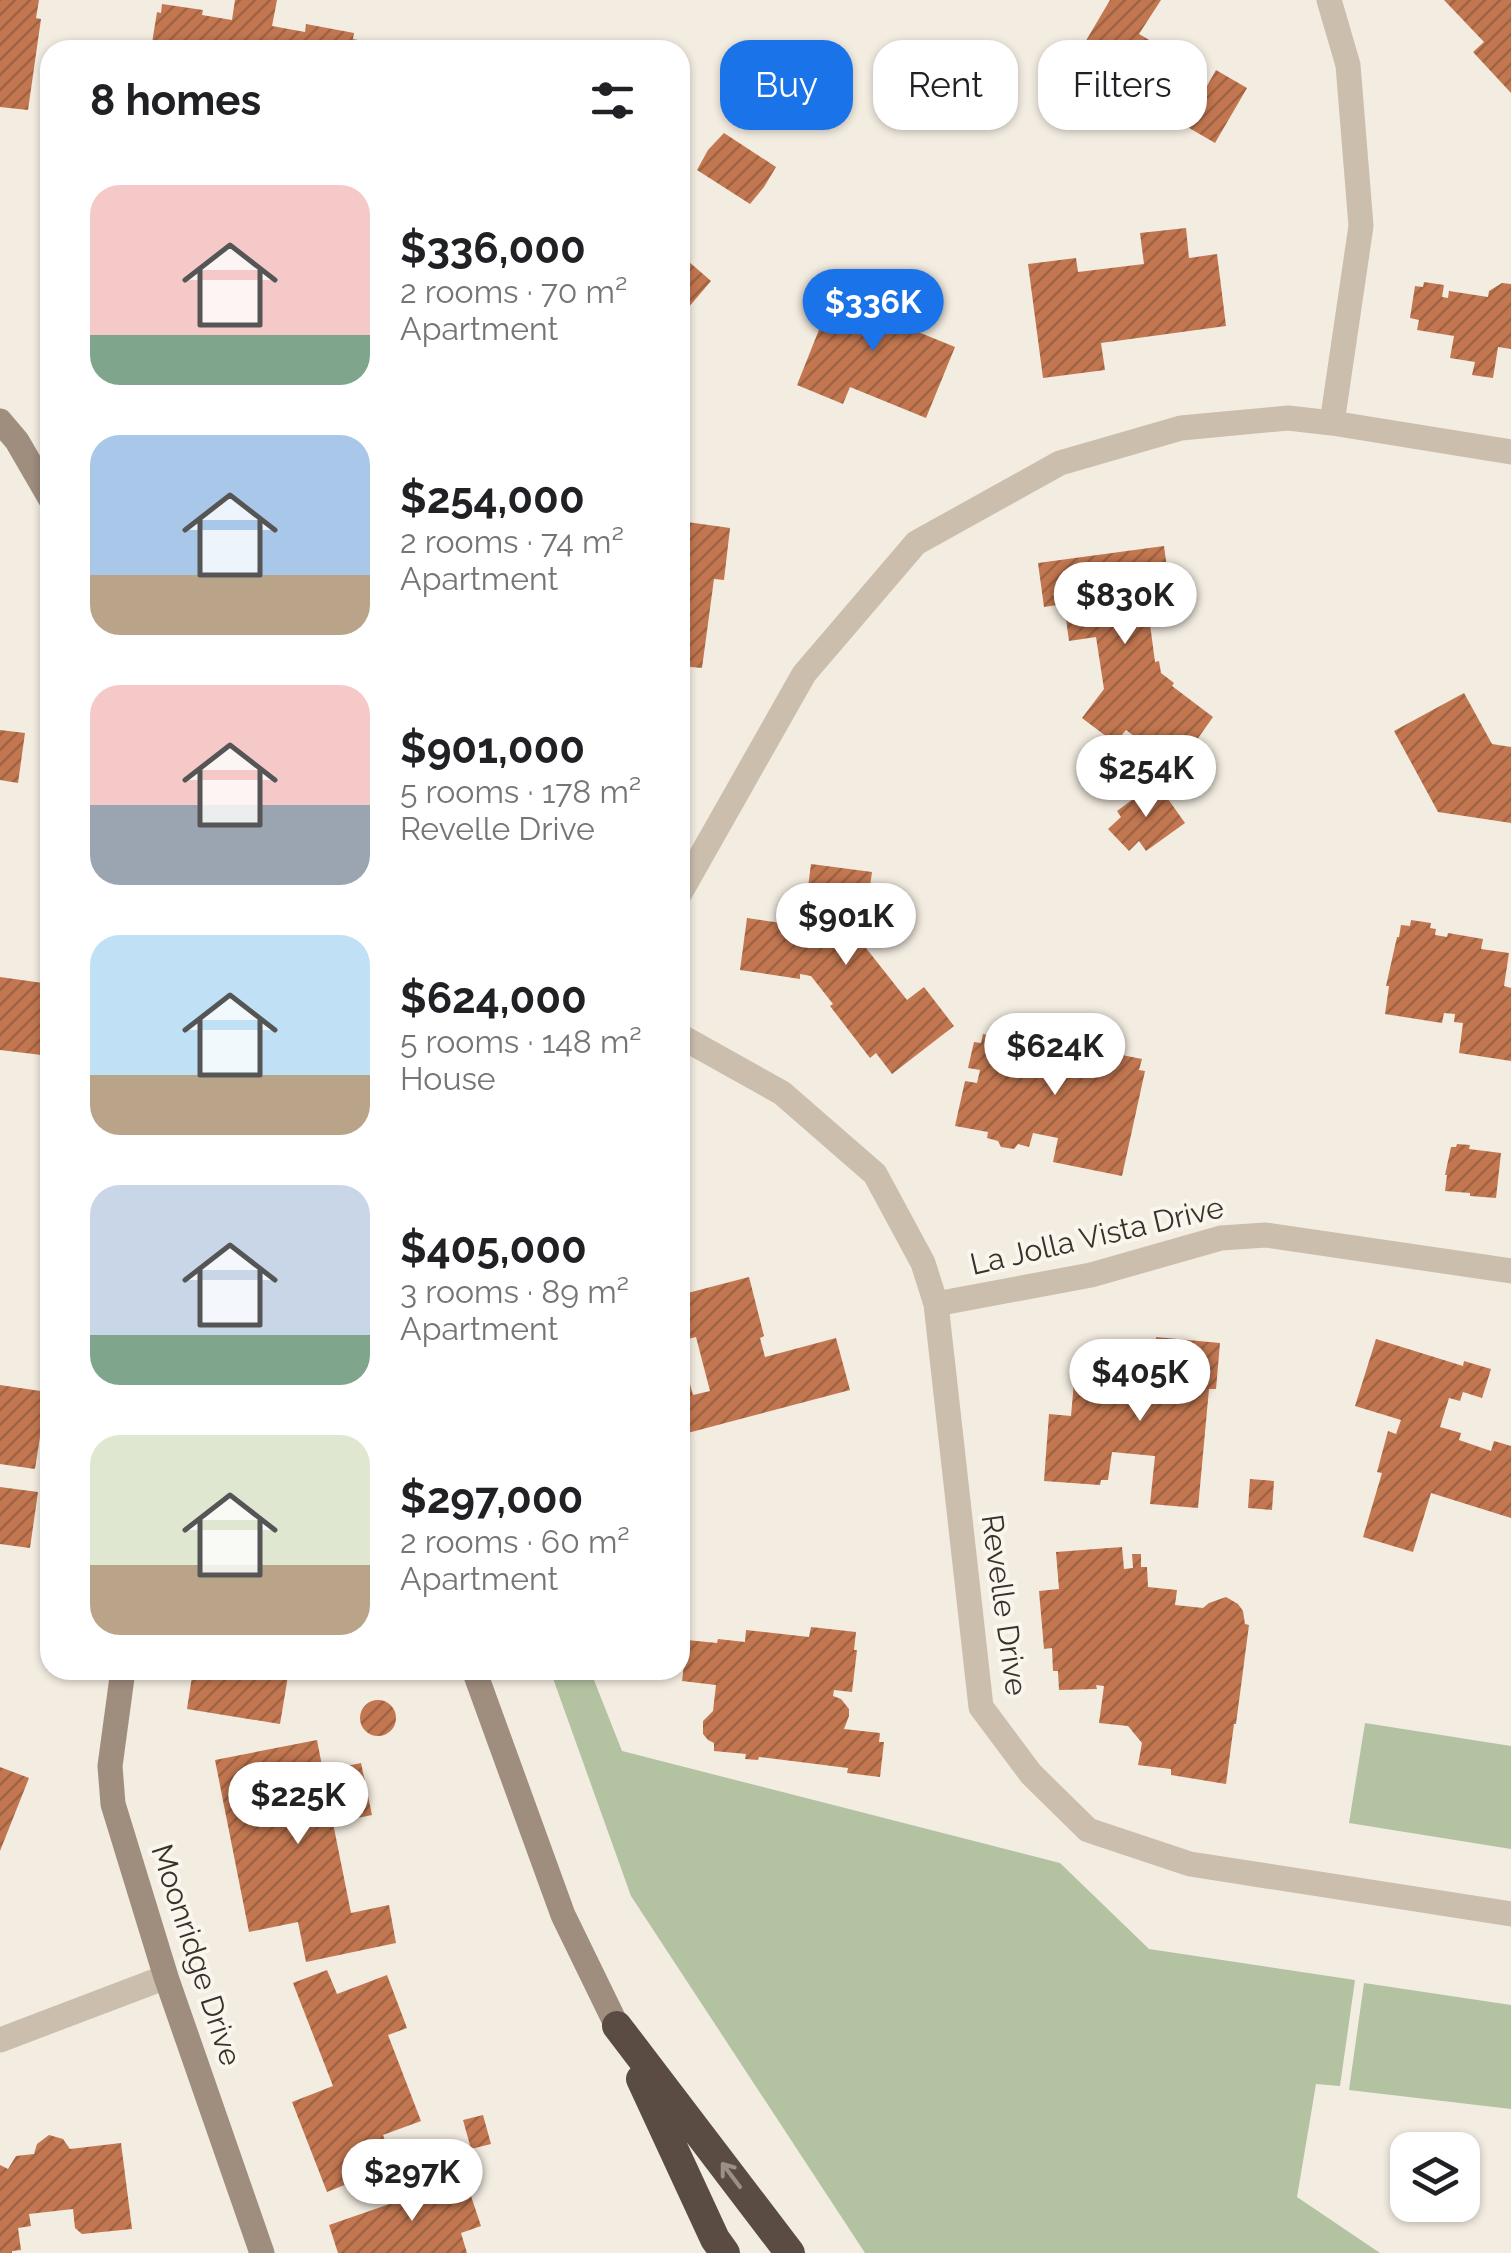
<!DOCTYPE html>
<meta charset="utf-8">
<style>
body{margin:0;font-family:Raleway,sans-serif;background:#f2f2f2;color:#202124;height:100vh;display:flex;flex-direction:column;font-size:38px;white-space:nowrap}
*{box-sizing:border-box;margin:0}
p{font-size:32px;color:#757577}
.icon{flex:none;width:55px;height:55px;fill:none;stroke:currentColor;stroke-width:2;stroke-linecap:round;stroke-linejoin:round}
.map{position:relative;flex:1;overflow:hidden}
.side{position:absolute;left:40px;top:40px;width:650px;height:1640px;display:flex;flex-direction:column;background:#fff;border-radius:30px;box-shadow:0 2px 8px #0004}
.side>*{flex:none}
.top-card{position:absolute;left:720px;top:40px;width:640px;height:90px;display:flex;gap:20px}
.tools{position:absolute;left:1390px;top:2132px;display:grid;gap:20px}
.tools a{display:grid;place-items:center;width:90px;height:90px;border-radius:20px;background:#fff;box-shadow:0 2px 8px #0004;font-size:50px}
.price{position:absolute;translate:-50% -85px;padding:0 22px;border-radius:35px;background:#fff;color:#222;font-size:32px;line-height:65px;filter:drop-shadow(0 2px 5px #0008)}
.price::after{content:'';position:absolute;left:50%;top:60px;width:30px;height:22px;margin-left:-15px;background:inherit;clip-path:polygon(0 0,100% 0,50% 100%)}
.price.on{background:#1a73e8;color:#fff}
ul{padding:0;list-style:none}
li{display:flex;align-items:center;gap:30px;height:250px;padding:0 50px}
li span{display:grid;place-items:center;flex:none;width:280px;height:200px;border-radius:30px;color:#555}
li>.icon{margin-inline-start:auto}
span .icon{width:120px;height:120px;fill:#fffc;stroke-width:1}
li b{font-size:42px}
h2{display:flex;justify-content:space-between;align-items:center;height:120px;padding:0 50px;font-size:42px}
.tag{padding:0 35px;border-radius:30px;background:#fff;box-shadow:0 2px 8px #0004;font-size:35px;line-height:90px}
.tag.on{background:#1a73e8;color:#fff}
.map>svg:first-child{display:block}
.grass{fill:#b3c2a1}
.building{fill:url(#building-hatch)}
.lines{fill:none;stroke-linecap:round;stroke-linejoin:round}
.street{stroke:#cbbead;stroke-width:25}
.secondary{stroke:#9f8d7e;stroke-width:25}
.highway{stroke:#5a4c43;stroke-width:30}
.oneway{stroke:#9a9087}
.labels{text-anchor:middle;stroke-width:8;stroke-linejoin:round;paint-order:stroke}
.street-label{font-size:30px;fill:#3a312b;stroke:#faf6ee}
</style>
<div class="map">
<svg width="1511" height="2253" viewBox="0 0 1511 2253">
<defs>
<pattern id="building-hatch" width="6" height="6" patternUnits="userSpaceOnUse" patternTransform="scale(2.5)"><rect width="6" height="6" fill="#c27750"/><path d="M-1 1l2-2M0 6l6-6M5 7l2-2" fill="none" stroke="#9f6243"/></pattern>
</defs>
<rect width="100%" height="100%" fill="#f3ece1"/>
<!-- grass -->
<path class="grass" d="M550,1670H590L622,1751L1060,1863L1149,1949L1355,1980L1340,2086L1316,2084L1297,2197L1380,2253H865L631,1896Z
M1365,1723L1511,1746V1849L1349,1823Z
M1364,1983L1511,2005V2109L1349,2090Z"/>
<!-- building -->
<path class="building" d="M0,0H39L36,18L41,19L28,110L0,107Z
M235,0H277L272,26L305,32L306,24L354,33L353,39L389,46V50H155L156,43H152L157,12L161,13L162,4L203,10L202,15L232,20Z
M1110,0H1161L1139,34L1189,63L1184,73L1207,86L1216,70L1247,88L1215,143L1074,61Z
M1444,0H1511V93L1473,52L1484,42Z
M724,133L776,167L764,187L750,204L697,170L708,150Z
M1186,228L1189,258L1217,254L1226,326L1101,343L1105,370L1043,378L1028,264L1076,258L1078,272L1144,264L1140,233Z
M680,254L711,281L682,315L680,313Z
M840,277L887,297L879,316L955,347L926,418L850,387L843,404L797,385Z
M1424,282L1444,285L1442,297L1448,298L1449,291L1488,297L1489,291L1502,283L1511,284V349L1498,347L1493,378L1472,375L1475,362L1450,358L1454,336L1417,330L1419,320L1410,318L1415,286L1423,287Z
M680,521L730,528L724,580L714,579L702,668L680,666Z
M1164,546L1170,590L1146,594L1155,662L1159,661L1161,673L1174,683L1172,686L1213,717L1177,768L1126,730L1115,743L1082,718L1104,689L1096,637L1069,641L1064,604L1044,607L1038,563Z
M1464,693L1492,744L1511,747V823L1438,812L1394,731Z
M0,730L25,733L18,783L0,780Z
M1156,782L1185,823L1146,851L1139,841L1129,851L1108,829L1121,817L1117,811Z
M811,864L872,872L862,943L907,1000L924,987L954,1026L892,1074L876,1053L870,1058L830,1006L833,1004L811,976L800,974V979L740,970L747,918L803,926Z
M1411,920L1431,923L1430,928L1436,929L1435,935L1447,937L1448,933L1483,939L1481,949L1509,953L1504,986L1511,988V1061L1459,1053L1463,1023L1454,1022L1455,1014L1444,1013L1442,1023L1385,1014L1389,986H1386L1397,937H1399L1401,925L1410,926Z
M0,977L50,984V1056L0,1050Z
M997,1032L1061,1043L1063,1038L1123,1050L1122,1055L1142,1059L1139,1070L1145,1071L1122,1176L1053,1162L1058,1138L1033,1133L1029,1147L1018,1144L1014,1149L1001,1147L998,1141L987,1138L988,1132L955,1126L965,1081L977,1083L980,1070L968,1068L974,1042L981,1043L983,1034L997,1037Z
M1457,1144L1470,1145L1469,1149L1501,1153L1496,1198L1470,1196V1193L1445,1191L1447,1175H1445L1451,1147H1456Z
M749,1277L764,1336L760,1338L765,1357L836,1338L850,1390L680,1435V1386L690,1384L693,1395L710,1391L696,1337L680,1341V1295Z
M1156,1337L1220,1343L1216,1389H1209L1198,1508L1150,1504L1155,1456L1112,1452L1108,1480H1101L1100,1485L1044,1481L1049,1414L1071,1416L1074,1382H1078L1079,1375L1131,1379V1387H1136V1392L1155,1394L1156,1384H1152Z
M1376,1339L1463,1366L1464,1361L1491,1369L1482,1398L1463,1392L1460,1401L1449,1398L1440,1427L1461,1433L1459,1440L1491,1451L1494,1441L1511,1446V1518L1431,1493L1413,1552L1363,1537L1382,1473L1377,1472L1388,1431L1396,1434L1401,1420L1355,1406Z
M0,1385L47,1392L35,1469L0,1464Z
M1250,1479L1274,1481L1272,1510L1248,1508Z
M0,1487L38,1492L30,1548L0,1544Z
M1122,1547L1124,1569L1133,1568L1132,1554H1141V1567H1147L1148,1587L1177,1590L1175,1605L1203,1608L1209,1603L1226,1597L1238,1604L1243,1611L1245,1624L1249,1625L1236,1724H1234L1226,1784L1171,1775V1769L1138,1765L1142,1743L1128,1726L1099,1723L1104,1686L1096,1685L1097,1689L1059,1690L1058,1671H1053L1052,1648L1044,1649L1039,1591L1059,1589L1056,1552Z
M811,1627L856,1632L854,1650H857L852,1692L834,1690L833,1696L841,1699L849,1709V1716L844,1729L880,1733L879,1742H884L880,1777L847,1773L848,1768L759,1757L758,1760L745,1759L746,1754L714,1751V1743L708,1740L703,1734V1721L713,1711L716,1685L682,1681L687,1640L717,1643L718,1639L745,1642L746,1630L809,1637Z
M193,1670H289L280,1724L187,1709Z
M360 1718a18 18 0 1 1 36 0a18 18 0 1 1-36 0Z
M317,1740L323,1771L361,1763L372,1815L333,1823L351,1913L389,1905L396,1943L306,1962L298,1922L249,1932L215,1760Z
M0,1767L29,1778L0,1851Z
M327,1970L337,1994L387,1975L407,2028L388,2035L421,2121L383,2135L394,2165L327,2192L292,2102L333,2086L293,1983Z
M483,2115L491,2144L471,2149L463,2120Z
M49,2135L63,2139L70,2149L121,2143L132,2229L82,2234L75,2228L73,2209L29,2214L31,2226L18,2228L21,2250L12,2251V2253H0V2165L8,2169L16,2156L34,2154L37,2144Z
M465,2178L481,2226L461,2233L467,2253H338L329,2225Z"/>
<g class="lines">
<!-- street -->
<path class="street" d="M1329,0L1348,65L1361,226L1332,423
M680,893L804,674L916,543L1060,463L1181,428L1288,418L1332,423L1511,452
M680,1036L782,1093L875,1174L923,1263L936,1304L981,1707L1031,1774L1088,1830L1190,1864L1511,1914
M936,1304L1091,1275L1221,1238L1266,1235L1511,1271
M0,2040L166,1977"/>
<!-- secondary -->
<path class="secondary" d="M0,421L17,441L50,498
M123,1670L110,1766L113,1804L166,1977L262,2253
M474,1670L563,1915L617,2026"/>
<!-- highway -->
<path class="highway" d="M617,2026L790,2253
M641,2079L715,2239L725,2253"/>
</g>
<!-- one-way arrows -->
<defs><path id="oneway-shaft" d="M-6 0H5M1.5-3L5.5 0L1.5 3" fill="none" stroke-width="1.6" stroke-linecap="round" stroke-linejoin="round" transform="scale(2.5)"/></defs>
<use class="oneway" href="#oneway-shaft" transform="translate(731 2175) rotate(-127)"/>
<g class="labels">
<!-- street labels -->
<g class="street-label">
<text transform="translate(1097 1236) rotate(-13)" y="10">La Jolla Vista Drive</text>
<text transform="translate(1004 1605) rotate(82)" y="10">Revelle Drive</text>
<text transform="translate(196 1955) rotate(72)" y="10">Moonridge Drive</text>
</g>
</g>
</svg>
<div class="tools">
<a><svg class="icon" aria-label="layers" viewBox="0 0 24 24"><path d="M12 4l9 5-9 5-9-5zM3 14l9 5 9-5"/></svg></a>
</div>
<b class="price on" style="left:873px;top:354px">$336K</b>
<b class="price" style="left:1125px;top:647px">$830K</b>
<b class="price" style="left:1146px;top:820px">$254K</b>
<b class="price" style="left:846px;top:968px">$901K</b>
<b class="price" style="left:1055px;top:1098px">$624K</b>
<b class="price" style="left:1140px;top:1424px">$405K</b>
<b class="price" style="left:298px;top:1847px">$225K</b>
<b class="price" style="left:412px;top:2224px">$297K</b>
<div class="top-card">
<a class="tag on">Buy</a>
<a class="tag">Rent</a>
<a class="tag">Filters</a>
</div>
<section class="side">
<h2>8 homes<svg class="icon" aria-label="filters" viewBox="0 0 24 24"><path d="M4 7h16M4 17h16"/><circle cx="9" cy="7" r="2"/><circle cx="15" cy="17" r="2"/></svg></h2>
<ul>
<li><span style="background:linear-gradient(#f6c9c9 75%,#7fa58c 0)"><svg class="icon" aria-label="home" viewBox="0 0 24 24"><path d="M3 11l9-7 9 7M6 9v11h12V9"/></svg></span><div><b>$336,000</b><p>2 rooms · 70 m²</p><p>Apartment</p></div></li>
<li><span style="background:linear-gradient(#a9c7e8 70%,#b9a48a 0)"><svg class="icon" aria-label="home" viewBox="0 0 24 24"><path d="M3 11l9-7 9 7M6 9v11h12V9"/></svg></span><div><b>$254,000</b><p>2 rooms · 74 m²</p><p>Apartment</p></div></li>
<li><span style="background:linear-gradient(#f6c9c9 60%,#9aa5b1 0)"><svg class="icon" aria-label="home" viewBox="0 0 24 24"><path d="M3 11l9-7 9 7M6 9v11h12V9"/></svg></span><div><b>$901,000</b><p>5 rooms · 178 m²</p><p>Revelle Drive</p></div></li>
<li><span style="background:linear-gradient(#bfe0f5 70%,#b9a48a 0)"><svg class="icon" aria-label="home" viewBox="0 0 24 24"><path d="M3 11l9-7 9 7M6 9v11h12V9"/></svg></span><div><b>$624,000</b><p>5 rooms · 148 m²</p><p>House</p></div></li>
<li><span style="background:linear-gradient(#c9d6e8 75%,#7fa58c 0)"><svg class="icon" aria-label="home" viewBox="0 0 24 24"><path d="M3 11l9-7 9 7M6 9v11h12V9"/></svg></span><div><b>$405,000</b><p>3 rooms · 89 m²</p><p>Apartment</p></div></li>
<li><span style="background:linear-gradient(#dfe7d0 65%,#b9a48a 0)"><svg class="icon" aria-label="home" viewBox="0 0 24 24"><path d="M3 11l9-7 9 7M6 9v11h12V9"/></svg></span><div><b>$297,000</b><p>2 rooms · 60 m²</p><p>Apartment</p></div></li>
</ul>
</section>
</div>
